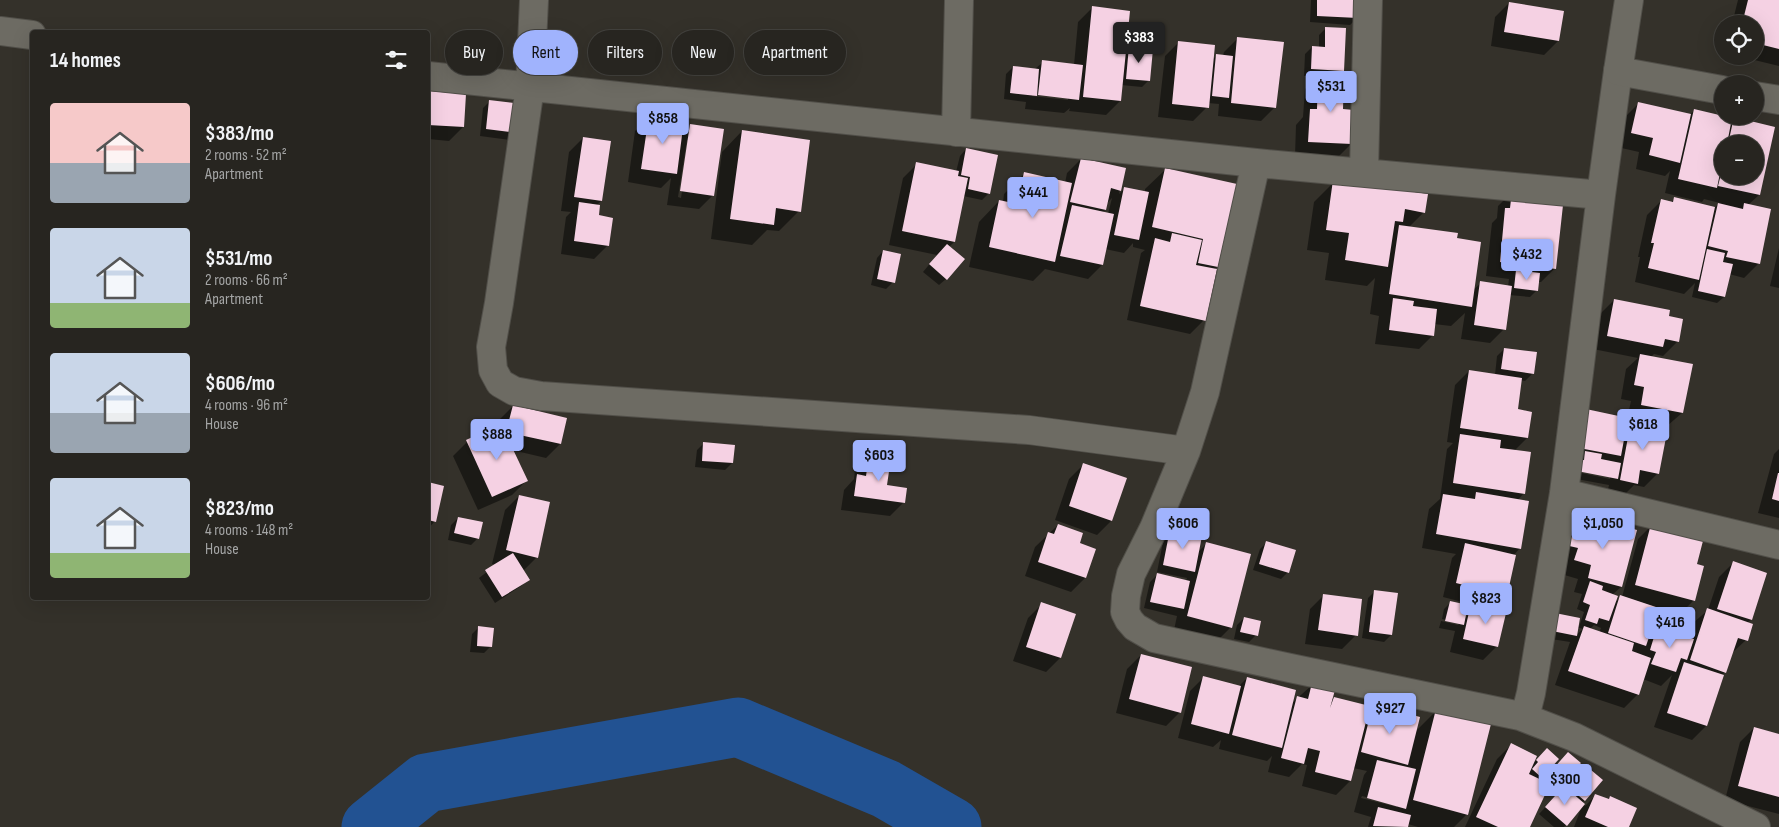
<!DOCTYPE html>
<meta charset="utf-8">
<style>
body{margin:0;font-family:"Sofia Sans Condensed",sans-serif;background:#2f2d29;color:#f1f3f6;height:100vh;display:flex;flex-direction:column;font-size:19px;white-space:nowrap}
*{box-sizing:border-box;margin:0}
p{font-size:16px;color:#a4a5a5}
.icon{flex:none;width:28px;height:28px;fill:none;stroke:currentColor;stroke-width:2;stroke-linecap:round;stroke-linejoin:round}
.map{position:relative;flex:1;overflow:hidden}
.details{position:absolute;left:30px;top:30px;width:400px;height:570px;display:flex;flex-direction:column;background:#272520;border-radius:5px;box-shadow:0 5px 20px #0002,0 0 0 1px #43423e}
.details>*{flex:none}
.hud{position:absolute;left:445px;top:30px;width:475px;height:45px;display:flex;gap:10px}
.buttons{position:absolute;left:1714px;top:15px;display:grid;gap:10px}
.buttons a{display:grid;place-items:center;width:50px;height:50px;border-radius:50%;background:#272520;box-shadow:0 5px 20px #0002,0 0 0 1px #43423e;font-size:25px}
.price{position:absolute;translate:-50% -42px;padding:0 11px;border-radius:5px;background:#a0b3fd;color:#111;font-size:16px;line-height:32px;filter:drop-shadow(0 1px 2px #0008)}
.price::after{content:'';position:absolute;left:50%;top:30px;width:15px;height:11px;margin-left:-8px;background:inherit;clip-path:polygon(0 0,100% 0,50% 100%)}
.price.current{background:#222;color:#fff}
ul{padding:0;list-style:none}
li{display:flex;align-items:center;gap:15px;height:125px;padding:0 20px}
li span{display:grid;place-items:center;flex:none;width:140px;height:100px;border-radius:5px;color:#555}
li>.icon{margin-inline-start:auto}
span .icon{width:60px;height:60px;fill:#fffc;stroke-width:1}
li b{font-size:21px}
h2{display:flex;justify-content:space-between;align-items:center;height:60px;padding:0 20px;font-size:21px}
.chip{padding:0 18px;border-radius:22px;background:#272520;box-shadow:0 5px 20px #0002,0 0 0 1px #43423e;font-size:18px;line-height:45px}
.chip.current{background:#a0b3fd;color:#111}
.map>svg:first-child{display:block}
.shadow{fill:#0007;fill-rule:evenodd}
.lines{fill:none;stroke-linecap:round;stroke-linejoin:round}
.river{stroke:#225292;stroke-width:59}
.building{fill:#f5d1e3}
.street-casing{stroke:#514f49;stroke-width:30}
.secondary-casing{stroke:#514f49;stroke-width:30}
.street{stroke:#6d6b63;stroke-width:28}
.secondary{stroke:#6d6b63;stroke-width:28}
</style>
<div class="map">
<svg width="1779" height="827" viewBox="0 0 1779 827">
<rect width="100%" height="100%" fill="#34312a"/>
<!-- shadow -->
<path class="shadow" d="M1311,0H1358L1357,18L1350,25L1310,22Z
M1738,0H1779V66L1738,56H1755V24H1732Z
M1509,3L1558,41L1544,55L1491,46L1495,17Z
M1092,8L1125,52L1129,48L1149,80L1142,87L1121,85L1120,101L1106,115L1069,111L1070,108L1064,113L1025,109L1026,102L1004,99L1006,74L1013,67L1035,69L1043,62L1074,65L1078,22ZM1032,93L1068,97V100L1032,96Z
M1326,28L1343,70L1336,76L1341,110L1351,144L1337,158L1295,156L1296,125L1303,117L1305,89L1318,76H1304L1305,54L1312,47H1319V35Z
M1238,38L1275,107L1261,121L1218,116L1219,104L1208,103L1207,107L1193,121L1158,117L1165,56L1179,42L1212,60L1217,55L1223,56L1224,52Z
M428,92L465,95L463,127L449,141L428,139Z
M490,101L517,133L510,140L480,136L483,108Z
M1638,104L1689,115L1694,111L1774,128L1759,195L1748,205L1758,264L1744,278L1729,274L1724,297L1717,303L1692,297L1695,283L1684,294L1635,282L1640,257H1638L1647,215L1661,201L1670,203L1675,199L1714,208L1720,203L1704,199L1702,202L1665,193L1670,171L1665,176L1636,169L1639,152L1617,147L1624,118ZM1722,144H1755V176H1722Z
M649,117L681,135L691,125L713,195L699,209L667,205L671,178L661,188L628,182L635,131ZM687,140H689L681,198L678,197Z
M742,131L799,211L779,231L767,230L752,245L711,239L722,152Z
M583,138L609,142L601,201L596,206L597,216L608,245L594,259L561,254L566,217L571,212L561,211L569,152Z
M966,149L989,193L982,200L963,196L954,242L949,247L946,279L939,285L923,272L937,255L889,245L903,178L917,164L956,172L960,156Z
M1081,159L1124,169L1119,194L1125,188L1145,192V189L1166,169L1235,185L1217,267L1214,270L1204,320L1190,334L1127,320L1141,253L1145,250L1133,247V243L1124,253L1105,249L1102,265L1088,279L1045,269L1033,281L969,267L979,222L999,201L1003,202L1004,194L1025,173L1065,183L1067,173ZM1112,198L1108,214L1102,213L1105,210L1106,204Z
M1334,182L1424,212L1409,227L1456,239L1473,290L1481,283L1508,287L1509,279L1486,276L1492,223L1497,218L1498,206L1512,192L1555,268L1541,282H1538L1537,290L1530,297L1509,295L1504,329L1490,343L1461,339L1465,313L1451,326L1434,324L1433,335L1419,349L1375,344L1379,316L1370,314L1375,278L1367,286L1325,280L1329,253L1307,250L1314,202Z
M1779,248V288L1770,286Z
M883,251L893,282L886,289L871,285L877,258Z
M1614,300L1667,317L1677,342L1663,356L1654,354L1651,357L1682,413L1667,426L1658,473L1644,487L1634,485L1622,497L1607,494L1609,485L1571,478L1572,471L1610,479V476L1573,469V425L1625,429L1634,420L1627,419L1631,401L1621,399L1626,369L1638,358L1593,349L1600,314Z
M1504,349L1532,374L1525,381L1520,380L1516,410L1527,438L1514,451L1524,493L1517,501L1520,548L1513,556L1506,595L1494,607L1497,646L1483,660L1450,652L1455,631L1439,628L1441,621L1458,625L1460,623L1442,619L1444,609L1451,602L1464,619L1478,606L1443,597L1452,558L1456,554L1422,548L1429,509L1440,499L1447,449L1453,443L1447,442L1455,385L1469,371L1495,375L1497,356Z
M513,406L560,444L546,458L512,450L526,481L512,495L478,510L453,456L467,442L497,427L499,420Z
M704,443L732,463L725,470L695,467L697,450Z
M1779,449V518L1758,513L1774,454Z
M869,456L885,486L904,502L890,516L841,510L844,490L854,479L855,470Z
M1083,465L1111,521L1097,535L1055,520L1069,479Z
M428,483L442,487L434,522L428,529Z
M519,496L537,557L523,571L528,580L521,586L495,603L479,578L496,565L492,564L505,510Z
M458,518L478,538L471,545L448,540L451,525Z
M1609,524L1635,531L1621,587L1612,595L1614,603L1621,597H1622L1638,539L1652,525L1695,565L1694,600L1680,614L1658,608L1648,638L1658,628L1688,638L1693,623L1708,610L1719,577L1733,563L1751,620L1747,623L1746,640L1731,654L1725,672L1721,676L1706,726L1692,740L1654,727L1672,675L1661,686L1643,679L1638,694L1624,708L1555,685L1570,642L1545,638L1548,621L1579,627L1584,612L1577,609L1582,594L1574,592L1578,579L1561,574L1558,536L1603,530ZM1594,625L1601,628L1599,633L1590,629ZM1577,627L1583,629L1575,636Z
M1058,525L1078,544L1085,578L1071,592L1025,576L1035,547Z
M1171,530L1197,553L1206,544L1231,627L1217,641L1174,630L1177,616L1144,608L1150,582L1157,575L1186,581L1187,578L1157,572L1164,537Z
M1267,542L1288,572L1281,579L1253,570L1260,549Z
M1375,591L1397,594L1391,635L1384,642L1362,638L1368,598Z
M1324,595L1356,635L1342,649L1305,644L1310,609Z
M1042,604L1060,658L1046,672L1013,661L1028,618Z
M1244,618L1256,635L1249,642L1234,639L1237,625Z
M479,627L491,646L484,653L470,652L472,634Z
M1141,655L1180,712L1166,726L1116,713L1127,669Z
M1204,677L1239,686L1247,678L1292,703L1312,685L1332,698L1368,707L1367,712L1373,706L1415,732L1436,711L1467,814L1454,827H1418L1408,824L1407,827H1368L1371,817L1354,812L1364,775L1367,771L1353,768L1350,781L1336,795L1302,786L1307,765L1302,764L1289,777L1268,772L1272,756L1267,761L1219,749L1221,740L1213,747L1178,738L1190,691ZM1362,796L1397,805V807L1361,798Z
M1754,728L1779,735V814L1725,800L1740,742Z
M1511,745L1532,765L1540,756L1558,759L1539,780L1543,782L1561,760L1557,789L1550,796L1545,792L1529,827H1465L1497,759Z
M1578,773L1602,781L1582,803L1585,806L1596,795L1608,800L1610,797L1627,827H1574L1582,806L1564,827H1554L1539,814Z"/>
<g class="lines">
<!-- river -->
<path class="river" d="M371,827L426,783L738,727L886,789L952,827"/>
</g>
<!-- building -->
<path class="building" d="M1317,0H1359L1358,18L1317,16Z
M1748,0H1779V49L1755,43V24H1742Z
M1509,2L1564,11L1559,41L1504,32Z
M1092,6L1130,11L1121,101L1083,97Z
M1325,27L1346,28L1344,71L1311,69L1312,46L1325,47Z
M1237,37L1284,42L1276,108L1231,103Z
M1178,41L1215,45L1209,108L1172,104Z
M1129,46L1153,49L1150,81L1126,79Z
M1216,54L1233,56L1229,98L1212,96Z
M1042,60L1083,65L1079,100L1038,95Z
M1013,66L1039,69L1037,96L1010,93Z
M1318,74L1344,76L1343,109L1354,110L1352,144L1308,142L1310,109H1317Z
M428,91L466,94L464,127L428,125Z
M489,100L522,104L519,133L486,129Z
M1638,102L1691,114L1680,163L1649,155L1653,138L1631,133Z
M1694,109L1732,118L1727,144H1722V163L1717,188L1678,179Z
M649,115L684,120L677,174L641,169Z
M1734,117L1775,127L1760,195L1718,186L1722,170V176H1755V144H1728Z
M690,124L724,129L714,196L680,191Z
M742,130L810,140L801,212L776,208L774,225L730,219Z
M583,137L611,141L602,201L574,197Z
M966,148L998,155L990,194L968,189L970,177L961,175Z
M1081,158L1126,168L1121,191L1111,188L1106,210L1070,202Z
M916,162L959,171L958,176L968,178L955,242L902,231Z
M1165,168L1237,184L1218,267L1198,263L1203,239L1152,227Z
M1024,172L1072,183L1055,262L989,247L999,200L1017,204Z
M1333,180L1428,194L1425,213L1405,209L1403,222L1395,221L1388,267L1345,260L1349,233L1326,230Z
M1124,187L1149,192L1139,240L1114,235Z
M1512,191L1564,196L1556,269L1500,262L1505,208H1510Z
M1674,197L1715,207L1699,280L1648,268L1654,243H1651L1661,199L1673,202Z
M579,202L600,205L599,215L613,218L609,246L574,241Z
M1718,203L1743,209L1744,203L1771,209L1760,264L1726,257L1728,251L1708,246Z
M1072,205L1114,214L1103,265L1060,256Z
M1399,225L1458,233L1457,238L1481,242L1472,307L1389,294Z
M1172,233L1202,240L1196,265L1217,269L1206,321L1140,306L1155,238L1170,242Z
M947,244L965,259L947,280L929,264Z
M1707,249L1725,253L1723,262L1733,264L1725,297L1698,291Z
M883,250L901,254L895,283L877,279Z
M1516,270L1540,273L1538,291L1514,288Z
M1480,281L1512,286L1506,330L1474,325Z
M1393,298L1414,301L1413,306L1437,309L1434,336L1389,330Z
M1614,299L1670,310L1669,316L1683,319L1679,342L1665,339L1663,347L1607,336Z
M1504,348L1537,352L1534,374L1501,369Z
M1640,354L1693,364L1683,413L1641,405L1644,387L1634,385Z
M1469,370L1522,378L1518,409L1532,412L1528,438L1460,428Z
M513,405L567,418L561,444L506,432Z
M1586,409L1628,418L1621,456L1579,448Z
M1631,421L1668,427L1659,474L1640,470L1638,484L1620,480Z
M501,424L528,481L492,497L466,440Z
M1460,434L1501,440L1500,448L1531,452L1525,494L1453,483Z
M703,442L735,445L733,463L702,461Z
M1585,451L1602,454L1601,459L1621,463L1618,479L1577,471L1579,460H1584Z
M869,455L891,458L887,485L907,488L905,503L854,496L857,474L866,476Z
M1083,463L1127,478L1112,521L1069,506Z
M1778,473H1779V501L1772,499Z
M428,482L444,486L436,522L428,520Z
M1476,492L1529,501L1521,549L1436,534L1443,494L1475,499Z
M519,495L550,502L538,558L506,550Z
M458,517L483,522L479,539L454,533Z
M1572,520L1607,530L1609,522L1637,530L1622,587L1588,578L1591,565L1574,560L1578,548L1565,545Z
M1058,524L1083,533L1080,543L1096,549L1086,578L1038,562L1048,532L1054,534Z
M1651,524L1704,537L1697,564L1704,566L1695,601L1635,585Z
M1170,529L1202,536L1195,572L1163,565Z
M1266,541L1296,550L1289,573L1259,564Z
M1206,542L1251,554L1232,628L1187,616Z
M1465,543L1516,555L1507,596L1456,583Z
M513,553L530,580L502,597L485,570Z
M1733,561L1767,573L1752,620L1717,609Z
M1157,573L1190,581L1184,609L1150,602Z
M1590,581L1603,586L1602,590L1618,596L1609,621L1599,618L1597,624L1585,620L1590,605L1583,602Z
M1374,590L1398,593L1392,635L1369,632Z
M1323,594L1362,599L1358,636L1318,630Z
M1620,595L1659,608L1646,646L1608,633Z
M1450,601L1468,605L1464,625L1445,621Z
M1041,602L1076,614L1061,658L1026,647Z
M1480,602L1507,609L1498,647L1463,639L1469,612L1477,614Z
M1707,608L1753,624L1748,641L1738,638L1726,673L1690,660Z
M1555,613L1580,618L1577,636L1552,631Z
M1244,617L1261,621L1258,636L1240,632Z
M478,626L494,628L492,647L477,646Z
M1584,626L1634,643L1632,651L1651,658L1639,695L1568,671Z
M1657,627L1694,639L1687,660L1681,658L1676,672L1651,664L1656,652L1650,650Z
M1141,654L1192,667L1181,713L1129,699Z
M1684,662L1724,675L1707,726L1667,713Z
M1203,676L1241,686L1229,734L1191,724Z
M1247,677L1296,690L1282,748L1232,735Z
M1312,683L1335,690L1330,708L1334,697L1370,706L1351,781L1315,772L1320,751L1308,748L1304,764L1281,758L1297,696L1308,699Z
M1373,704L1420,717L1408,765L1361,752Z
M1436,709L1491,724L1468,815L1413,800Z
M1754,727L1779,734V797L1738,786Z
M1511,743L1537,756L1529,774L1550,784L1530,827H1498L1476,817Z
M1547,748L1559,759L1542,778L1532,769L1538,762L1536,760Z
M1568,752L1581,763L1558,790L1545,778Z
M1377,760L1416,769L1406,809L1367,798Z
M1585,765L1603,780L1585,801L1567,786Z
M1564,786L1585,804L1567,826L1545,807Z
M1595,794L1609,799L1610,796L1637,808L1629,827H1608L1585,817Z
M1378,807L1411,815L1408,827L1373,826Z"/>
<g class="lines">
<!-- street casing -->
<g class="street-casing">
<path id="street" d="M534,0L530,87L499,303L491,347L493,370L500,383L514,391L541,396L1029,430L1186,451
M0,31L32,35
M1618,71L1601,195L1564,493L1531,693L1526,713L1520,716L1574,737L1756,827
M428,76L1256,163L1601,195
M956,132L959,0
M1256,163L1205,392L1186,451L1154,528L1131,574L1126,596L1125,612L1129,620L1135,627L1154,638L1290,668L1520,716
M1364,172L1368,0
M1564,493L1779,545"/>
</g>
<!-- secondary casing -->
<g class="secondary-casing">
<path id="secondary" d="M1629,0L1618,71L1722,90
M1755,96L1779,100"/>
</g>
<!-- street -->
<use href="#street" class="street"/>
<!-- secondary -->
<use href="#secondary" class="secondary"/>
</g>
</svg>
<div class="buttons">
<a><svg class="icon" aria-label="locate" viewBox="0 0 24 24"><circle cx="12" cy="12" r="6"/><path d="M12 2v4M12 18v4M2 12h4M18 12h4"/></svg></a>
<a>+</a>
<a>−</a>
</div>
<b class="price current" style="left:1139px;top:64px">$383</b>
<b class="price" style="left:1331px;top:113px">$531</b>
<b class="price" style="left:663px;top:145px">$858</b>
<b class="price" style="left:1033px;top:219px">$441</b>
<b class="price" style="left:1527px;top:281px">$432</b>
<b class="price" style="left:1643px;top:451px">$618</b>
<b class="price" style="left:497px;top:461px">$888</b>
<b class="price" style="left:879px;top:482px">$603</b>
<b class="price" style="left:1183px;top:550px">$606</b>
<b class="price" style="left:1603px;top:550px">$1,050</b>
<b class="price" style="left:1486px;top:625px">$823</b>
<b class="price" style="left:1670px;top:649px">$416</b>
<b class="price" style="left:1390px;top:735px">$927</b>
<b class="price" style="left:1565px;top:806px">$300</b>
<div class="hud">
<a class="chip">Buy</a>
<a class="chip current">Rent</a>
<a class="chip">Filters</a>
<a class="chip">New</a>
<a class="chip">Apartment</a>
</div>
<section class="details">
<h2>14 homes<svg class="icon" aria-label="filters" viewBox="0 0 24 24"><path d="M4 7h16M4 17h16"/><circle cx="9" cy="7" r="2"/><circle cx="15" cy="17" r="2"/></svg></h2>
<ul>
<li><span style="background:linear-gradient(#f6c9c9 60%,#9aa5b1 0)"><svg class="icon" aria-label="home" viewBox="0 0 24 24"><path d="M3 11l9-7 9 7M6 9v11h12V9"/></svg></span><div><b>$383/mo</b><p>2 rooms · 52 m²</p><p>Apartment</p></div></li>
<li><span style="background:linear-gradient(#c9d6e8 75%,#8fb573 0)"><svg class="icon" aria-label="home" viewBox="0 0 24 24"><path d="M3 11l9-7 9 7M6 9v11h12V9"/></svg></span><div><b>$531/mo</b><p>2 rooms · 66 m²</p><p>Apartment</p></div></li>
<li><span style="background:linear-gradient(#c9d6e8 60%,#9aa5b1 0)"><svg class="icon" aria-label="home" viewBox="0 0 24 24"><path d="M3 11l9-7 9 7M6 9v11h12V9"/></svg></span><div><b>$606/mo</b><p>4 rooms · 96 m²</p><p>House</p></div></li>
<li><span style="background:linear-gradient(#c9d6e8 75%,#8fb573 0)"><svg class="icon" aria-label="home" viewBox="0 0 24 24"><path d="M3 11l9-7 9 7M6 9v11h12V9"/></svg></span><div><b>$823/mo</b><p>4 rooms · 148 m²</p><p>House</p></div></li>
</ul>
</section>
</div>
